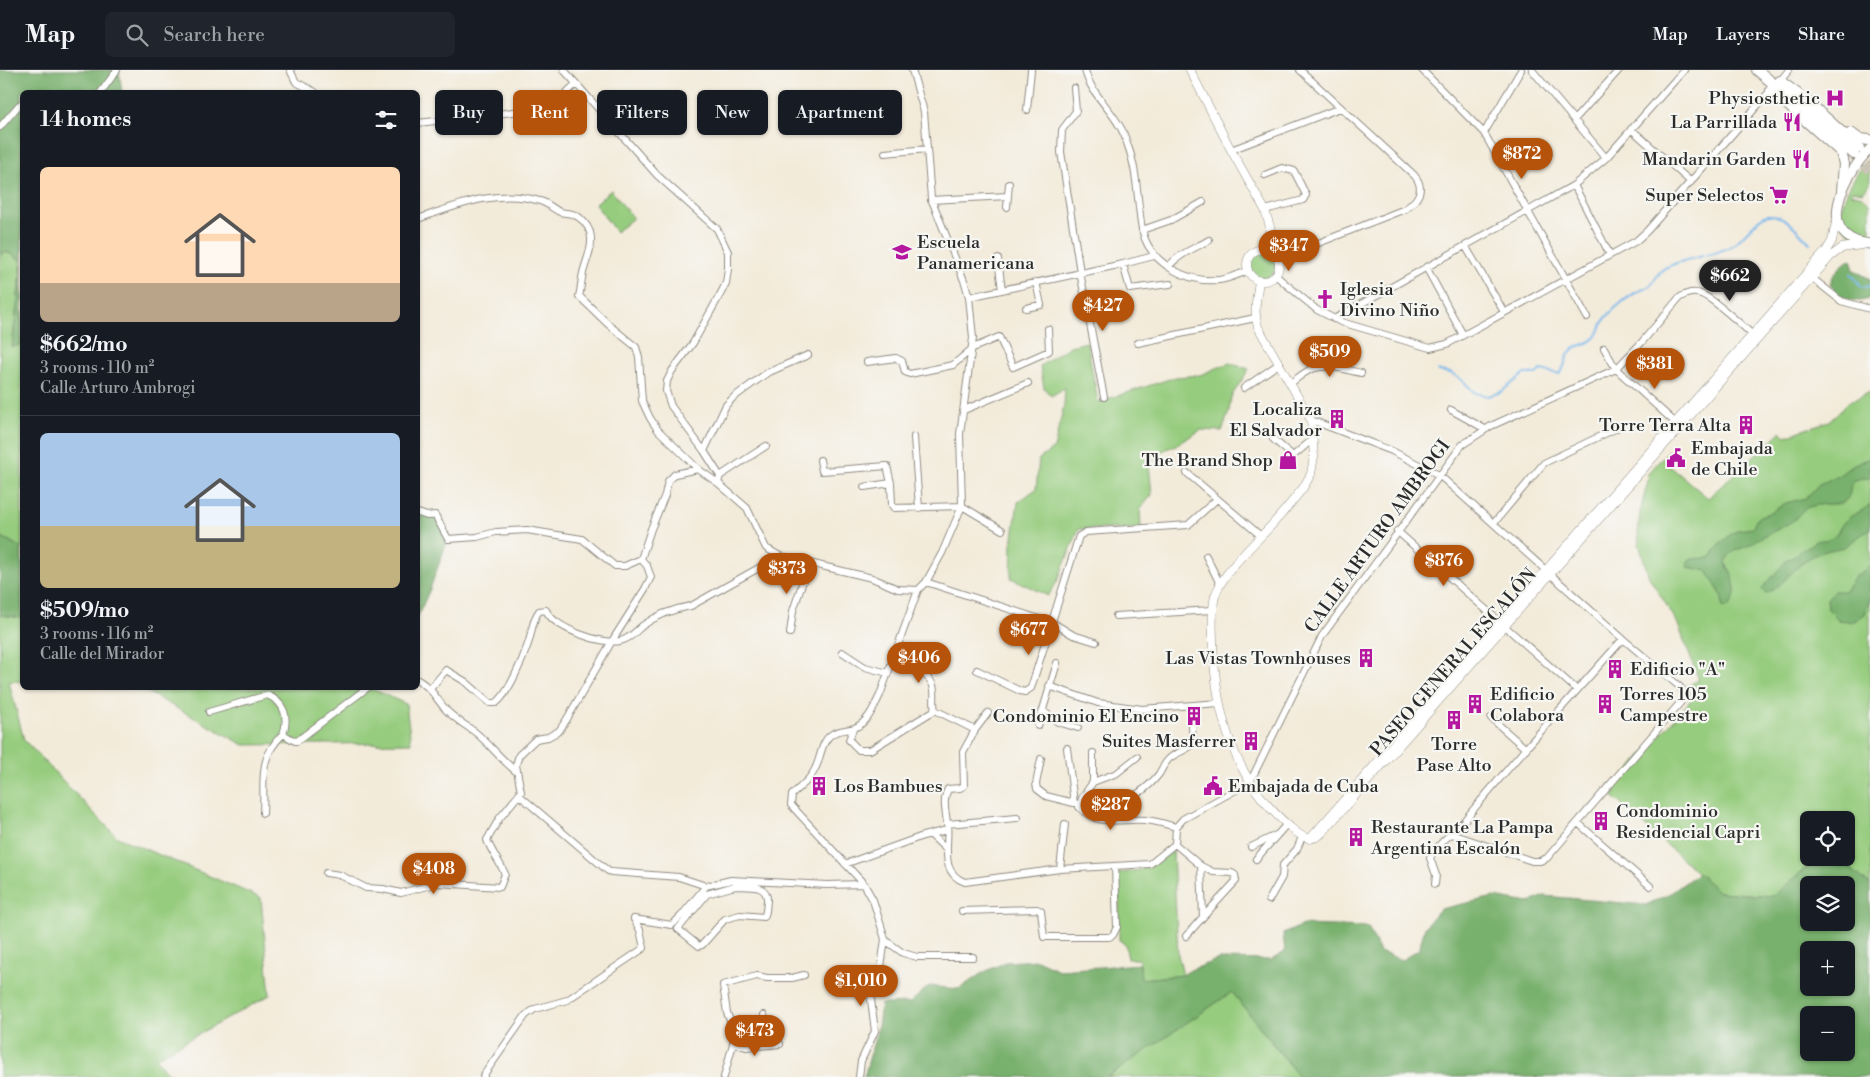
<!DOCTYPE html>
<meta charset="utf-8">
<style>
body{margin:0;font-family:"Libre Bodoni",serif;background:#20242c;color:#f1f3f6;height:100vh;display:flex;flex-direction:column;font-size:19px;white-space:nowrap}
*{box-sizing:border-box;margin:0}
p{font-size:16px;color:#9ea1a6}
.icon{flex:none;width:28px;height:28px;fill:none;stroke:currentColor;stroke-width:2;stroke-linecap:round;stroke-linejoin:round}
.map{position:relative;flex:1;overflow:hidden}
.details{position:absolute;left:20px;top:20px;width:400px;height:600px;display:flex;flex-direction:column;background:#171b24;border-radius:8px;box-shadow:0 1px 4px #0004}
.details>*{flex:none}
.banner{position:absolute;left:435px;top:20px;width:475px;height:45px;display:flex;gap:10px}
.buttons{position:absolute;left:1800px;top:741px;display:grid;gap:10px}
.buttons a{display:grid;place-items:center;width:55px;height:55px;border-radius:8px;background:#171b24;box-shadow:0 1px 4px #0004;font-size:25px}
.price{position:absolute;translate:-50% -42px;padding:0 11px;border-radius:18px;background:#b45309;color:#fff;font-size:16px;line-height:32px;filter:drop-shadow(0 1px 2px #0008)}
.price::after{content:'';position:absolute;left:50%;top:30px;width:15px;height:11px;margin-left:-8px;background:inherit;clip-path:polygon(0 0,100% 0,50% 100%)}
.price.on{background:#222;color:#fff}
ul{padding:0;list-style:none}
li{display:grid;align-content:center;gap:10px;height:265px;padding:0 20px}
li+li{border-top:1px solid #363941}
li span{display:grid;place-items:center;height:155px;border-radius:8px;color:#555}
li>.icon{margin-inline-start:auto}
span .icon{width:90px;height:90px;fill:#fffc;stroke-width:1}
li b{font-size:21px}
h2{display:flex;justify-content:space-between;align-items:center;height:60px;padding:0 20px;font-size:21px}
.tag{padding:0 18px;border-radius:8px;background:#171b24;box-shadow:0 1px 4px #0004;font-size:18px;line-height:45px}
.tag.on{background:#b45309;color:#fff}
header{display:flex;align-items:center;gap:30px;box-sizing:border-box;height:70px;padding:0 25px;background:#171b24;border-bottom:1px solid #363941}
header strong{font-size:24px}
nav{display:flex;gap:28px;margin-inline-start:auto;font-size:18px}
.search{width:350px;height:45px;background:#20242c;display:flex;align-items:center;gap:12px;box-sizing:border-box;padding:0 18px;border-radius:8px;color:#9ea1a6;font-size:19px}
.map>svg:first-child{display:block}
.green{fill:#96cc7e;stroke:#607c54}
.forest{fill:#78b06d;stroke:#526e4c;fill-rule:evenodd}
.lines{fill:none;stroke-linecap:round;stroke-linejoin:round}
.stream{stroke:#77b8ec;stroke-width:2}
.primary-tunnel{stroke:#cbc5b7;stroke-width:10;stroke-dasharray:10 5;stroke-linecap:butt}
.minor-casing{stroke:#8f8b82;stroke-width:8}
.tertiary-casing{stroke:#8f8b82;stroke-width:9}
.secondary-casing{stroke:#8f8b82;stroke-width:11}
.primary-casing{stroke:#8f8b82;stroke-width:12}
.minor{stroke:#fff;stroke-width:6}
.tertiary{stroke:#fff;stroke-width:8}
.secondary{stroke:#fff;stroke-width:9}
.primary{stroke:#fff;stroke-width:10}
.labels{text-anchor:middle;stroke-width:4.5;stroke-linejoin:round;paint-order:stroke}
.poi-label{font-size:18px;fill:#2b2b2b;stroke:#f6f6f2;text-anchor:end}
.street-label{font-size:18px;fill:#2b2b2b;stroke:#f6f6f2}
</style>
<header>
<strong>Map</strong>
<div class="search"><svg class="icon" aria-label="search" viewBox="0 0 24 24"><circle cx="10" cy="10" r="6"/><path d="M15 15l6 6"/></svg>Search here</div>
<nav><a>Map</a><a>Layers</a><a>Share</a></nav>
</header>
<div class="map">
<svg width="1870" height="1007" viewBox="0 0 1870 1007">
<rect width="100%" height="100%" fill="#f6f6f2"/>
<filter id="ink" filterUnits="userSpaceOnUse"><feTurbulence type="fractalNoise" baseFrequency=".02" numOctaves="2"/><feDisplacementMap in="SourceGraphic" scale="10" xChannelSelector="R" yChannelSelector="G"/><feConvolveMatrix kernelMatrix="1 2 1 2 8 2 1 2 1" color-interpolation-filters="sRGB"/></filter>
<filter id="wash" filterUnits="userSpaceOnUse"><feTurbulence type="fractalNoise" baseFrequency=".0096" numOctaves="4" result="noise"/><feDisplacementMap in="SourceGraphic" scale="20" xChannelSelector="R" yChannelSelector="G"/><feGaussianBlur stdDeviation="1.12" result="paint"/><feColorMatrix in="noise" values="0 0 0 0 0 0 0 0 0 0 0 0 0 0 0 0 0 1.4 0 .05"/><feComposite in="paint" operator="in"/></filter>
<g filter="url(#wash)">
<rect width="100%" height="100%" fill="#f3ebda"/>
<!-- green -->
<path class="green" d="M1870,87V114L1863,122L1852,120L1851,123L1862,126L1870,133V168C1862,169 1858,168 1851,164C1825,148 1857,101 1870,87Z
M611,120L633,148L616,162L595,134Z
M4,182L12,184L22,191L12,277L22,274V478L0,466V185Z
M1250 195a13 13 0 1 1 26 0a13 13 0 1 1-26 0Z
M1087,272L1098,332L1176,307L1200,305L1229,293L1249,299L1231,327L1229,342L1222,361L1201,360L1176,375L1162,381L1149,393L1152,425L1140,439L1141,459H1079L1057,512L1048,526L1011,508L1012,474L1018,432L1036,419L1039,389L1054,378L1064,335L1065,318L1051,326L1044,318L1040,296L1070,276Z
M1870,322V815L1838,788H1846V750H1809V788H1818L1774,826L1719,822L1609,723L1692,629L1687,616L1699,610L1677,552L1649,507L1639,474L1638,463L1640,442L1649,407L1647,405L1668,381L1665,392L1708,428L1781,361L1786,366L1831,350L1847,333Z
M0,545L22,548V611L9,612L24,670L117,767L261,828L270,925L155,988L171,1007H0Z
M140,618H370L406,634L411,673L244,675Z
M1173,781L1178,885L1183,905L1140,909L1139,889H1128L1125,874L1119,870V803C1146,800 1151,797 1173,781Z
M1232,922L1299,1007H1107Z"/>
<!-- forest -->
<path class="forest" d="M0,0H119L122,22H22V191L12,184L4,182L0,185Z
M1851,189L1854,200L1870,209V228C1853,236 1841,227 1830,215C1831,205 1842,194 1851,189Z
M22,194V274L12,277Z
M1870,388V408C1837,408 1861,424 1840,434C1830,434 1818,434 1809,437C1803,438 1799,445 1795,449C1782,459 1765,464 1752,473C1745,479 1731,479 1727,489C1725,495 1729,499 1731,503C1736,515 1738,530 1727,538L1722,537V526L1707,501L1688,497L1687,493L1690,489L1710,488L1721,473L1730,465L1738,460L1753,458L1756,449L1760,446L1769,443L1786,433L1806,428L1819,414L1838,406L1854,394Z
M1870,434V459C1866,461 1846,476 1844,477C1830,480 1816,482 1804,492C1794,499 1776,522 1765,523L1762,519L1786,491L1814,472C1819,469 1824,471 1829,469C1837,467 1839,458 1844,452C1852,443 1862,443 1870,434Z
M418,443L435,445L448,469L430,519L418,546Z
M0,466L22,478V548L0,545Z
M1870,496V529L1865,544L1853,552L1839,550L1828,539L1827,529L1834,521H1845L1855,507Z
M1818,788H1838L1870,815V1007H1299L1232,922L1107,1007H864L878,957L881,934L910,933L929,916L959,919L982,903L1006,892L1037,890L1059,900L1140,894L1141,909L1183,905L1188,901L1219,889L1271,890L1285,882L1283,864L1303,855L1368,857L1380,882L1402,890L1419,879L1425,857L1440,839L1494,827L1529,833L1544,826L1646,835L1671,823L1698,803L1719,822L1773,826ZM1809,815H1846V852H1809ZM1809,880H1846V918H1809ZM1809,945H1846V982H1809Z"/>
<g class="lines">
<!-- stream -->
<path class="stream" d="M1851,204L1862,217L1870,216
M1438,301L1451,303L1463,311L1475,323L1488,326L1501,322L1524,304H1536L1541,300L1560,304C1565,297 1565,290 1569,283C1575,275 1588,275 1595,268C1600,264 1600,257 1603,252C1611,240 1628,226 1641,220C1643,219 1646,219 1648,217C1655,213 1657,202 1665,198C1687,186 1712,188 1733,175C1742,169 1759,146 1767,145C1787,144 1797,161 1810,173"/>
</g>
</g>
<g filter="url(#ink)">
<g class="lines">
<!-- primary-tunnel -->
<path class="primary-tunnel" d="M1854,85L1870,100"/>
<!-- minor casing -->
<g class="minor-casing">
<path id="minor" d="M290,0L296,12L315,22
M564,0L657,105L717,159L728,182V199L726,213L721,223L693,273L672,301L667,311L666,321L671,336L704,381L720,406L718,413
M1085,0C1090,22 1108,36 1119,55C1123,61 1126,69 1128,76C1138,103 1137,132 1142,159C1149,193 1186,213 1219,210C1229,209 1238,204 1248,201
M1422,0L1484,63L1587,247
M1532,0L1606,88
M1780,11L1789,0
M1074,18L1076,41L1062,60L1061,82L1080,202L1104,327
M101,22L117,0
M1027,40L1031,0
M1574,50L1619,0
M418,53L539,39L556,32L576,14
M0,57L19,35L22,34
M1631,59L1691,112
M1484,63L1521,0
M1231,80L1340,38
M885,83L927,79
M1574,115L1610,185
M931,130L1008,126
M1007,137L1009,114
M1265,140L1303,130L1306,125L1294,101L1282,98L1265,105
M418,149C457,135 498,118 540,131C548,133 553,139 560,142C564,143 568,143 572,144C580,146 587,154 590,162C594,176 586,190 583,203C581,211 581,219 579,226L609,255L636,277L639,287L642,331L650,348L658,360L698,399L718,413L747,438L766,478L780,486L872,508L898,519L918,520
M1142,160L1171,150L1203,132
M1466,177L1504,242
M998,189L1002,220
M1278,189L1405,139C1418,130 1426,119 1414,105L1300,0
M1123,194L1130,219L1170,214
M1169,196C1179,184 1195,178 1209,170
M1426,197L1463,265
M1275,205L1317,240L1341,252L1430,278L1447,274L1636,171L1647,161L1772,19
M1811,207L1841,231L1870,239
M969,227L1123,194L1154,186
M1026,238L1041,235L1036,212
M1334,249L1574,115L1606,88L1684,0
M1138,273L1255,248
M1604,278L1616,299L1679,356
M867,292L896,288L902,291L905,302L910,304L953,295L973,278L999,267L1013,297L1049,281L1048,259
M1291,313C1298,308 1304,302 1312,299C1328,293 1346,300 1361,303
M1244,318L1280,293
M964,340L1028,313
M1451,340L1485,359
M1311,350L1392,381L1439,405L1623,569L1680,617C1684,622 1685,627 1680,633L1547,788L1540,791H1532L1452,764
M914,367L919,438
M1273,369L1293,386L1313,369
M704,381L726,335L734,327L767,303L808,285
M820,390L822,401L887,396L891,413L892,435L894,438L962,436L1002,460
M1187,403L1261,466
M720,406L766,376
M864,417L891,413
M418,443L427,446L435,445L448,469L477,467L496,462L527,460L582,469L615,496H625L641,489
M1494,453L1544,393L1617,358
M1397,461L1577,620
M1206,486L1220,514
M926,512L1055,554L1073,565L1096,572
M1116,546L1212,540
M790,563L793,541L809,493
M842,582L865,597L888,603
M891,595C906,599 932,600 934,620C935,627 933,633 935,640L975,660
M977,600L1020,621L1025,622L1031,618L1079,466L1086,462L1188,455L1217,429
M418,610C434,620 435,628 447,641C455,649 465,655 475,662C490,674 501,690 517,702
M1049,616L1098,633L1142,639L1219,633
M430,619L446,600L466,612L490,633H496C508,625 523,589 528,574C532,563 532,550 539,541L546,540C553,558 602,575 620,571C630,569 635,562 642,556C657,545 673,539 691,536L780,486
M1043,641L1058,652L1078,658
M209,642L267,625C285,632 289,648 283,664
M988,643L975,660L963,682L964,716L960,718L948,719C942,730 946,742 947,753C950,774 938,802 965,812L1060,799L1150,794L1175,774L1176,757L1183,749L1250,712L1322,566L1462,375L1491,356L1616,299L1642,272L1679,228C1685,224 1693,221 1701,224C1713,228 1745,258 1756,268
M1491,648L1526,679
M1038,656L1057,593
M853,659L849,670L859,680H870L935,640
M1067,678L1074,733H1075
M1093,683V712L1082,728L1079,737C1099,758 1121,748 1145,750C1156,751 1166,754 1176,757
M1041,689L1036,714L1037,719L1046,726L1074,733
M1093,712L1117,703L1137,687
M519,725L608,801L611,802L679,807L706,816
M263,743C265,711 257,689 283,664L295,671H297L367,618
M1112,751L1110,741L1111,737C1130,730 1147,720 1159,704C1162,699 1165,692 1170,688C1177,682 1184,682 1193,674L1192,656
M1578,753L1650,816
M947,754L1017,748
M931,765L946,779
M1175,774L1201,796L1213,802L1232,803L1235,805L1236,811L1203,847L1201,796
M1251,777L1276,765
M1256,789L1286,755
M845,794L923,766L947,760
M1060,799L1065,754
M326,803L340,805L366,818L383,819L401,823L438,813L500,817L505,804C500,792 492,783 487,770L499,749L521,722L516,695L519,685L536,669L548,667L559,661L567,649L612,571L645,519L651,507L647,496L641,489L651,459L665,425L668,411L675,404L698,399
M1435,814L1436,805L1430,788C1435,776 1454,762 1463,752C1515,689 1569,629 1623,569
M735,816C748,817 768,813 767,831C766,837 767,842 764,847L740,845L725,849L702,875L699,876L678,859L707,824Z
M1269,830L1282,807L1283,795L1297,779L1302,767
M962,841L1037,839L1041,841L1044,867H1109L1113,865L1117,857L1115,796
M634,849L672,855L682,845L706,816L731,810L827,815L864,814
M1186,866L1203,847
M885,870L903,883L917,887H973
M764,945L772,975
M733,973L746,977L780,974
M484,1007L483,1006L526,945L535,939L567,930L644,878L640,860L634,849
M724,1007L734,970V961L727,943L723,915L757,906L767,908H792L804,905
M859,1007L861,991L875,961L871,930L873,917L880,904L885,869L873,830L864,814L791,735L792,725C800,716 810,711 815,699C821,688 821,671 832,664C838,660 848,660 854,658C868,653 874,637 880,625L918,520L926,512L942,483L962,436L960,364L973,268L969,227L965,213L931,128L924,42L912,0"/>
</g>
<!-- tertiary casing -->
<g class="tertiary-casing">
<path id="tertiary" d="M1190,0L1231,80L1265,140L1270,157L1266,180
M1247 195a16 16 0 1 1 32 0a16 16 0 1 1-32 0Z
M1259,211C1257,226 1253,241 1258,257L1311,350L1314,386L1311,404L1303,418C1292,432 1281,445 1269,458C1251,477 1223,502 1215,526C1211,542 1213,559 1213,575C1216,646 1234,710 1290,757C1300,766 1311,774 1322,763L1831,186L1842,178L1867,174
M1310,769L1826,181L1832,171L1837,148"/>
</g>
<!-- secondary casing -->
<g class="secondary-casing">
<path id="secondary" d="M1870,79C1845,103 1811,168 1870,174"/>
</g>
<!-- primary casing -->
<g class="primary-casing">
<path id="primary" d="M1757,0L1816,49L1854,84
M1780,11L1807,31L1859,78
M1771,20L1841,82L1844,94L1842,121
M1851,63L1859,69L1870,70"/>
</g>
<!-- minor -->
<use href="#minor" class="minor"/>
<!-- tertiary -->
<use href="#tertiary" class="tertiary"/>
<!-- secondary -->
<use href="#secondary" class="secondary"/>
<!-- primary -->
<use href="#primary" class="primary"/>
</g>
</g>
<!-- icons -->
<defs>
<g id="hospital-bare" transform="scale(1.5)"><path d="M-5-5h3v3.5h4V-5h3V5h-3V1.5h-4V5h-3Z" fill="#b5179e" stroke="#f6f6f2" stroke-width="2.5" paint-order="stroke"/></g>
<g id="restaurant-bare" transform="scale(1.5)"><path d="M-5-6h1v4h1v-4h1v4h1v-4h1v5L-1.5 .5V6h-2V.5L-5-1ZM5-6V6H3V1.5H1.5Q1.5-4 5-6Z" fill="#b5179e" stroke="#f6f6f2" stroke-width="2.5" paint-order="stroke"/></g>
<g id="supermarket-bare" transform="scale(1.5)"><path d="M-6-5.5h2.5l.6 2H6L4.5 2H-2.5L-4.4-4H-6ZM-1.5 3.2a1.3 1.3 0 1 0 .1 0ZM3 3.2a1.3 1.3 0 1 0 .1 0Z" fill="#b5179e" stroke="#f6f6f2" stroke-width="2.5" paint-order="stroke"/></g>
<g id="school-bare" transform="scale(1.5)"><path d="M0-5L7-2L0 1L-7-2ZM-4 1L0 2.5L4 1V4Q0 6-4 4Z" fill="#b5179e" stroke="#f6f6f2" stroke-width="2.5" paint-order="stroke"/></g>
<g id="church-bare" transform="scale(1.5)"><path d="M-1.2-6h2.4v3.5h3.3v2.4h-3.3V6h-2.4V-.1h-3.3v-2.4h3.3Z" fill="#b5179e" stroke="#f6f6f2" stroke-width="2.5" paint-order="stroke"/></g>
<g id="building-bare" transform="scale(1.5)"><path d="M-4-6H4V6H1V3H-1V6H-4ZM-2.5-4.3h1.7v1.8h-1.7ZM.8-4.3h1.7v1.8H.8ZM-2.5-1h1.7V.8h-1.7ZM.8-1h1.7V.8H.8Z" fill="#b5179e" stroke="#f6f6f2" stroke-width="2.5" paint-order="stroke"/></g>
<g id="civic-bare" transform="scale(1.5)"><path d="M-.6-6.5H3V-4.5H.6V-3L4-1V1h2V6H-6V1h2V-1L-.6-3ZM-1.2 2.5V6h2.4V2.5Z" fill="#b5179e" stroke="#f6f6f2" stroke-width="2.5" paint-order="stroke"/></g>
<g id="shop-bare" transform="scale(1.5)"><path d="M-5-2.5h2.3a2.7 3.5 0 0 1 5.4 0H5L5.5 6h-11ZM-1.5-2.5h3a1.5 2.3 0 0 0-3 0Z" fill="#b5179e" stroke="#f6f6f2" stroke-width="2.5" paint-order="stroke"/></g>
</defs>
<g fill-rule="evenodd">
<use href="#hospital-bare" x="1835" y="28"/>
<use href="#restaurant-bare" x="1792" y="52"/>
<use href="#restaurant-bare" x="1801" y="89"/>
<use href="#supermarket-bare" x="1779" y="125"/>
<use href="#school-bare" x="902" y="182"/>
<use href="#church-bare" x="1325" y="229"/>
<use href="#building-bare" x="1337" y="349"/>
<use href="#building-bare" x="1746" y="355"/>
<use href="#civic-bare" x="1676" y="388"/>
<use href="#shop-bare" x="1288" y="390"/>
<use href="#building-bare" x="1366" y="588"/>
<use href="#building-bare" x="1615" y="599"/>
<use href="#building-bare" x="1475" y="634"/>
<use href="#building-bare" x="1605" y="634"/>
<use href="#building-bare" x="1194" y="646"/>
<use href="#building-bare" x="1454" y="650"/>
<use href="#building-bare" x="1251" y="671"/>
<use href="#building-bare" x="819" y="716"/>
<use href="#civic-bare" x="1213" y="716"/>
<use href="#building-bare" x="1601" y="751"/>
<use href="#building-bare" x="1356" y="767"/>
</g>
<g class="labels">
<!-- poi labels -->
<g class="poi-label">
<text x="1820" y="34">Physiosthetic</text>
<text x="1777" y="58">La Parrillada</text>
<text x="1786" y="95">Mandarin Garden</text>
<text x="1764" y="131">Super Selectos</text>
<text x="917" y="178" text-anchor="start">Escuela<tspan x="917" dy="21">Panamericana</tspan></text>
<text x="1340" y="225" text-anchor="start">Iglesia<tspan x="1340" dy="21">Divino Niño</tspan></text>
<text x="1322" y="345">Localiza<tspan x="1322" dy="21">El Salvador</tspan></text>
<text x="1731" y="361">Torre Terra Alta</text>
<text x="1691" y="384" text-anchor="start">Embajada<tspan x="1691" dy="21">de Chile</tspan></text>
<text x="1273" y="396">The Brand Shop</text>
<text x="1351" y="594">Las Vistas Townhouses</text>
<text x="1630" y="605" text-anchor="start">Edificio "A"</text>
<text x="1490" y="630" text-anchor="start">Edificio<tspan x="1490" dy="21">Colabora</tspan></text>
<text x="1620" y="630" text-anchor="start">Torres 105<tspan x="1620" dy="21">Campestre</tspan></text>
<text x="1179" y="652">Condominio El Encino</text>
<text x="1236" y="677">Suites Masferrer</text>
<text x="1454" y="680" text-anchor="middle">Torre<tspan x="1454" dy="21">Pase Alto</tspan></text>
<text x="834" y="722" text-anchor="start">Los Bambues</text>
<text x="1228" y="722" text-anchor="start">Embajada de Cuba</text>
<text x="1616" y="747" text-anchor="start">Condominio<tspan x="1616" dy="21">Residencial Capri</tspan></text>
<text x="1371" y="763" text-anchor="start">Restaurante La Pampa<tspan x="1371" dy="21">Argentina Escalón</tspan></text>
</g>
<!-- street labels -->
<g class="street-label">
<text transform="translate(1377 466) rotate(-54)" y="6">CALLE ARTURO AMBROGI</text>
<text transform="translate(1453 592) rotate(-49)" y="6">PASEO GENERAL ESCALÓN</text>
</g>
</g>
</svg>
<div class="buttons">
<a><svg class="icon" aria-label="locate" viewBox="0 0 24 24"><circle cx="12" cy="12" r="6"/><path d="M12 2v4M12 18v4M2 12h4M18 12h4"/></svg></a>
<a><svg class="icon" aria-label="layers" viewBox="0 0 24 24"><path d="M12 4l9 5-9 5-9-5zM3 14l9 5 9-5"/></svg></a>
<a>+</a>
<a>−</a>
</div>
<b class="price" style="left:1522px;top:110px">$872</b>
<b class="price" style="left:1289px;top:202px">$347</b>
<b class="price on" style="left:1730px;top:232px">$662</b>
<b class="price" style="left:1103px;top:262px">$427</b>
<b class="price" style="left:1330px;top:308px">$509</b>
<b class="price" style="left:1655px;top:320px">$381</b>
<b class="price" style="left:1444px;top:517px">$876</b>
<b class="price" style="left:787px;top:525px">$373</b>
<b class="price" style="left:1029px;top:586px">$677</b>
<b class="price" style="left:919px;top:614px">$406</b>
<b class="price" style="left:1111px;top:761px">$287</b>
<b class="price" style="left:434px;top:825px">$408</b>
<b class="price" style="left:861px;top:937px">$1,010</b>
<b class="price" style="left:755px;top:987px">$473</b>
<div class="banner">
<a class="tag">Buy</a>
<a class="tag on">Rent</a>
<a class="tag">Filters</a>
<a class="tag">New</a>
<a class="tag">Apartment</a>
</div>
<section class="details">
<h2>14 homes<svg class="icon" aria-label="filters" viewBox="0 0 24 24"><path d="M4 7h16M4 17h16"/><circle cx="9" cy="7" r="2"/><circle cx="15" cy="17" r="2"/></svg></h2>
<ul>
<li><span style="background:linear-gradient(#ffd9b3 75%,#b9a48a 0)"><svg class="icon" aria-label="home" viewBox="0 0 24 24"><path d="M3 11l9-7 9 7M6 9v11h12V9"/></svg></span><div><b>$662/mo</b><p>3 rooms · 110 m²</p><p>Calle Arturo Ambrogi</p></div></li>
<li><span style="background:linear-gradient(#a9c7e8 60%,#c2b280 0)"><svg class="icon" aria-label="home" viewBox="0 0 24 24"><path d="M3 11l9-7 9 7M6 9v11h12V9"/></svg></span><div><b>$509/mo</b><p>3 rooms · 116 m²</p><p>Calle del Mirador</p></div></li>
</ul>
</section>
</div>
